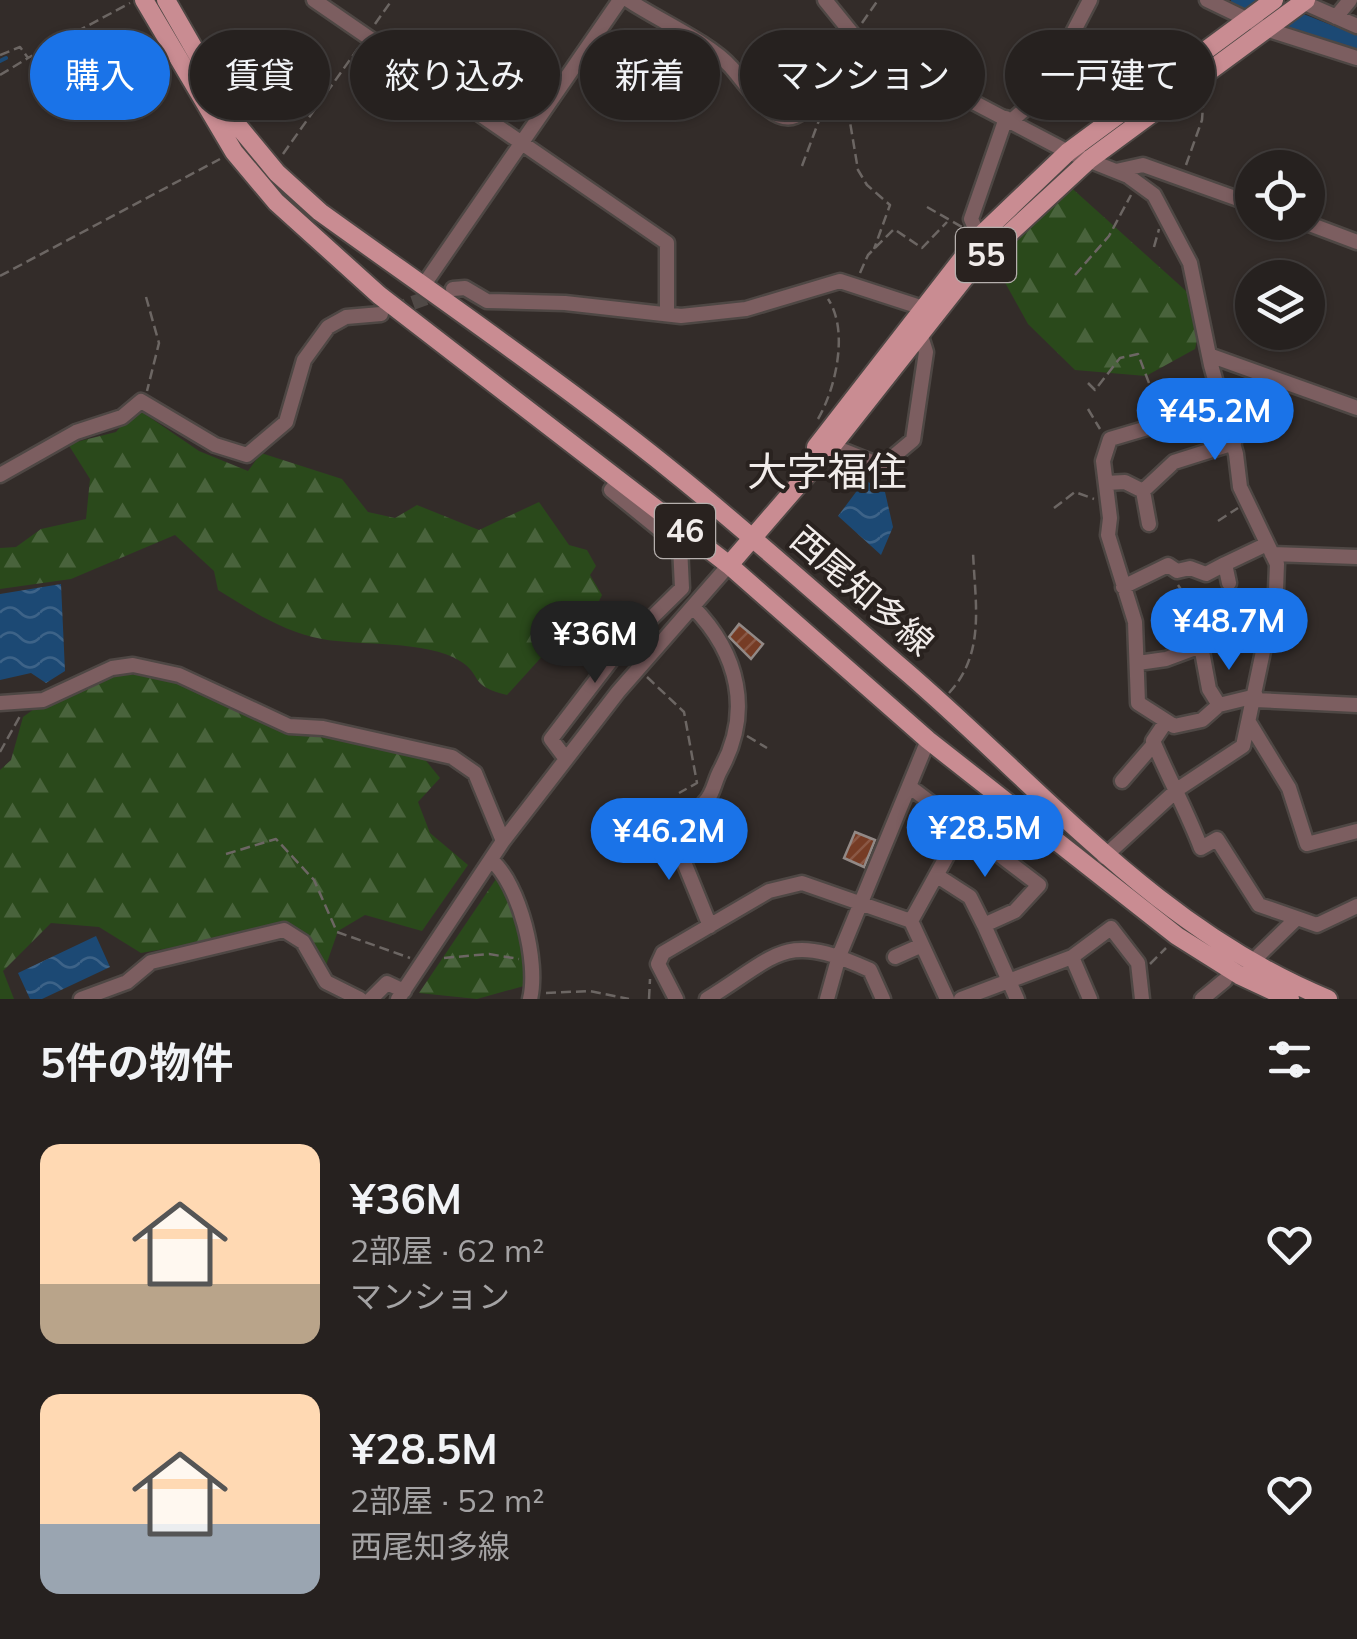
<!DOCTYPE html>
<html lang="ja">
<meta charset="utf-8">
<style>
body{margin:0;font-family:Mulish,"Noto Sans JP",sans-serif;background:#322e2c;color:#f1f3f6;height:100vh;display:flex;flex-direction:column;font-size:38px;white-space:nowrap}
*{box-sizing:border-box;margin:0}
p{font-size:32px;color:#a4a3a4}
.icon{flex:none;width:55px;height:55px;fill:none;stroke:currentColor;stroke-width:2;stroke-linecap:round;stroke-linejoin:round}
.map{position:relative;height:999px;overflow:hidden}
.panel{display:flex;flex-direction:column;background:#26211f;flex:1}
.panel>*{flex:none}
.hud{position:absolute;left:30px;top:30px;width:1298px;height:90px;display:flex;gap:20px}
.fabs{position:absolute;left:1235px;top:150px;display:grid;gap:20px}
.fabs a{display:grid;place-items:center;width:90px;height:90px;border-radius:50%;background:#26211f;box-shadow:0 2px 8px #0004,0 0 0 2px #423e3d;font-size:50px}
.price{position:absolute;translate:-50% -85px;padding:0 22px;border-radius:35px;background:#1a73e8;color:#fff;font-size:32px;line-height:65px;filter:drop-shadow(0 2px 5px #0008)}
.price::after{content:'';position:absolute;left:50%;top:60px;width:30px;height:22px;margin-left:-15px;background:inherit;clip-path:polygon(0 0,100% 0,50% 100%)}
.price.selected{background:#222;color:#fff}
ul{padding:0;list-style:none}
li{display:flex;align-items:center;gap:30px;height:250px;padding:0 40px}
li span{display:grid;place-items:center;flex:none;width:280px;height:200px;border-radius:20px;color:#555}
li>.icon{margin-inline-start:auto}
span .icon{width:120px;height:120px;fill:#fffc;stroke-width:1}
li b{font-size:42px}
h2{display:flex;justify-content:space-between;align-items:center;height:120px;padding:0 40px;font-size:42px}
.tag{padding:0 35px;border-radius:45px;background:#26211f;box-shadow:0 2px 8px #0004,0 0 0 2px #423e3d;font-size:35px;line-height:90px}
.tag.selected{background:#1a73e8;color:#fff}
.map>svg:first-child{display:block}
.forest{fill:url(#forest-firs)}
.water{fill:url(#water-waves)}
.lines{fill:none;stroke-linecap:round;stroke-linejoin:round}
.stream{stroke:#1c4974;stroke-width:4}
.river{stroke:#1c4974;stroke-width:20}
.building{fill:url(#building-hatch);stroke:#928986;stroke-width:2.5}
.minor-tunnel{stroke:#504946;stroke-width:14;stroke-dasharray:14 7;stroke-linecap:butt}
.minor-casing{stroke:#4e4744;stroke-width:19}
.major-casing{stroke:#4e4744;stroke-width:22}
.path{stroke:#6c6663;stroke-width:2.5;stroke-dasharray:10 5;stroke-linecap:butt}
.minor{stroke:#7c5e60;stroke-width:14}
.major{stroke:#c98c92;stroke-width:18}
.labels{text-anchor:middle;stroke-width:8;stroke-linejoin:round;paint-order:stroke}
.shield{fill:#29221f;stroke:#b5afad;stroke-width:2.5}
.shield-label{font-size:32px;font-weight:bold;fill:#f1ecea}
.street-label{font-size:35px;fill:#f1ecea;stroke:#29221f}
.quarter-label{font-size:40px;fill:#f1ecea;stroke:#29221f}
</style>
<div class="map">
<svg width="1357" height="999" viewBox="0 0 1357 999">
<defs>
<pattern id="forest-firs" width="22" height="20" patternUnits="userSpaceOnUse" patternTransform="scale(2.5)"><rect width="22" height="20" fill="#2a491b"/><path d="M5 1l3.5 6h-7zM16 11l3.5 6h-7z" fill="#49633c"/></pattern>
<pattern id="water-waves" width="16" height="10" patternUnits="userSpaceOnUse" patternTransform="scale(2.5)"><rect width="16" height="10" fill="#1c4974"/><path d="M0 5q4-4 8 0t8 0" fill="none" stroke="#3d6388"/></pattern>
<pattern id="building-hatch" width="6" height="6" patternUnits="userSpaceOnUse" patternTransform="scale(2.5)"><rect width="6" height="6" fill="#763c25"/><path d="M-1 1l2-2M0 6l6-6M5 7l2-2" fill="none" stroke="#8a5845"/></pattern>
</defs>
<rect width="100%" height="100%" fill="#332c29"/>
<!-- forest -->
<path class="forest" d="M1065,182L1205,308L1195,349L1146,376L1075,370L1028,324L1002,277L1011,217L1038,190Z
M142,412L199,451L248,471L261,453L342,479L368,512L395,518L417,505L479,530L539,502L569,545L587,550L596,566L590,575L602,595L579,642L547,651L507,695C468,686 483,675 460,661C427,640 358,646 322,639C282,631 252,611 218,590L214,571L175,535L71,579L0,589V548L16,547L41,529L86,519L90,479L68,444L116,432L130,415Z
M156,674L213,692L273,726L423,757L440,778L418,802L430,833L468,865L422,931L365,915L338,931L324,971L291,927L141,953L99,927L51,923L3,971L14,999H0V770L11,760L23,717L45,701L114,675Z
M498,876L519,928L531,984L477,999L419,993Z"/>
<!-- water -->
<path class="water" d="M865,480L885,492L893,527L881,555L838,516Z
M61,584L65,671L46,683L31,673L0,680V594Z
M96,936L110,967L42,999H30L18,973Z"/>
<g class="lines">
<!-- stream -->
<path class="stream" d="M0,61L6,58"/>
<!-- river -->
<path class="river" d="M1241,0L1357,46"/>
</g>
<!-- building -->
<path class="building" d="M739,624L763,644L751,659L729,637Z
M855,832L875,840L864,867L844,858Z"/>
<g class="lines">
<!-- minor-tunnel -->
<path class="minor-tunnel" d="M393,310L443,292"/>
<!-- minor casing -->
<g class="minor-casing">
<path id="minor" d="M314,0L667,243V313
M628,0C658,20 710,43 731,67C744,81 772,126 795,116C828,102 839,68 859,42
M825,0L859,42L1068,152L1128,176L1154,195L1190,263L1211,365L1236,454L1240,487L1277,564L1276,590L1243,746L1178,789L1104,857
M1207,0L1269,30L1357,58
M1298,0L1357,26
M1336,17L1350,0
M1011,121L1040,96L1090,0
M1116,171L1143,165L1252,204
M1304,222L1357,242
M979,237L971,219L1006,118
M423,286L620,0
M453,289L465,288L487,301L565,303L681,316L746,309L840,281L923,308
M1209,355L1357,408
M832,446L882,466L913,440L926,352L921,336
M0,475L76,432L122,417L141,401L215,445L247,455L286,422L304,360L328,327L346,317L381,314
M1106,483L1125,482L1143,491
M1149,524L1143,491L1174,462L1234,443
M1272,554L1357,557
M1229,583L1225,564L1267,544
M1123,587L1168,565L1177,571L1190,568L1206,574L1225,564
M693,607C739,654 752,712 721,769C714,781 714,794 704,803
M1138,663L1166,659L1201,646L1209,689L1219,705L1256,696
M1255,700L1357,705
M0,703L43,700L112,668L133,665L179,675L289,726L323,728L452,757L475,773L503,841
M1219,705L1202,720L1174,726L1138,703L1135,622L1108,535L1110,518L1103,461L1110,439L1225,405
M1165,723L1153,741C1168,777 1187,811 1201,848L1217,839L1259,905L1297,918
M1250,724L1289,788L1307,844L1357,831
M566,759L551,739L619,650L682,588L680,546L611,490L619,480
M1122,781L1154,744
M910,787L1039,885L1015,911L984,925L1017,999
M668,823L710,926
M491,860C520,884 539,963 530,999
M939,877L970,897L984,925
M911,921L964,825
M1259,955L1297,918L1317,925L1357,906
M895,957L922,945
M1072,957L1111,928L1138,963L1142,999
M81,999L127,982L151,962L284,930L303,942L326,982L360,999
M371,999L387,983L404,991
M398,999L503,841L618,692L729,565
M676,999L658,964L663,953L769,891L802,883L911,921L947,999
M707,999C781,953 784,931 870,970L883,999
M827,999L839,956L928,740
M961,999L1072,957L1090,999
M1202,999L1225,980"/>
</g>
<!-- major casing -->
<g class="major-casing">
<path id="major" d="M144,0L234,152L276,202L379,295L729,565L928,740L1177,936L1239,975L1290,999
M166,0L239,127L277,173L320,212C416,281 513,348 607,420C709,497 805,584 902,668C1040,786 1156,929 1328,999
M816,447L979,237L1068,152L1274,0
M729,565L832,446L974,266L1090,159L1306,0"/>
</g>
<!-- path -->
<path class="path" d="M862,23L878,0
M375,24L392,0
M0,55L20,47L28,58L130,3
M0,75L28,58
M830,103L850,122L858,170L867,185L890,205L874,249
M283,154L359,47
M1186,165L1202,120L1204,91
M802,166L821,115
M927,207L962,227
M1154,247L1159,229
M860,273L868,255L894,229L922,248L947,222
M1075,275L1109,236L1131,195
M0,276L220,159
M146,297L159,343L147,391
M1088,383L1095,390L1120,358L1138,354L1160,412
M1088,409L1100,429
M818,419C836,388 849,330 828,299
M1054,508L1075,492L1094,499
M1218,521L1238,508
M1178,585L1188,600
M647,677L684,712L697,783L679,793
M949,693C986,653 975,603 973,552
M747,736L767,748
M0,752L20,716
M226,854L276,839L314,880L337,932L410,958
M444,958L489,954L519,959
M1150,964L1166,948
M546,993L590,991L629,999
M649,999L650,979"/>
<!-- minor -->
<use href="#minor" class="minor"/>
<!-- major -->
<use href="#major" class="major"/>
</g>
<g class="labels">
<!-- shield labels -->
<g class="shield">
<rect x="956" y="228" width="60" height="54" rx="8"/>
<rect x="655" y="504" width="60" height="54" rx="8"/>
</g>
<g class="shield-label">
<text x="986" y="266">55</text>
<text x="685" y="542">46</text>
</g>
<!-- street labels -->
<g class="street-label">
<text transform="translate(862 591) rotate(41)" y="12">西尾知多線</text>
</g>
<!-- quarter labels -->
<g class="quarter-label">
<text x="827" y="486">大字福住</text>
</g>
</g>
</svg>
<div class="fabs">
<a><svg class="icon" aria-label="locate" viewBox="0 0 24 24"><circle cx="12" cy="12" r="6"/><path d="M12 2v4M12 18v4M2 12h4M18 12h4"/></svg></a>
<a><svg class="icon" aria-label="layers" viewBox="0 0 24 24"><path d="M12 4l9 5-9 5-9-5zM3 14l9 5 9-5"/></svg></a>
</div>
<b class="price" style="left:1215px;top:463px">¥45.2M</b>
<b class="price" style="left:1229px;top:673px">¥48.7M</b>
<b class="price selected" style="left:595px;top:686px">¥36M</b>
<b class="price" style="left:985px;top:880px">¥28.5M</b>
<b class="price" style="left:669px;top:883px">¥46.2M</b>
<div class="hud">
<a class="tag selected">購入</a>
<a class="tag">賃貸</a>
<a class="tag">絞り込み</a>
<a class="tag">新着</a>
<a class="tag">マンション</a>
<a class="tag">一戸建て</a>
</div>
</div>
<section class="panel">
<h2>5件の物件<svg class="icon" aria-label="filters" viewBox="0 0 24 24"><path d="M4 7h16M4 17h16"/><circle cx="9" cy="7" r="2"/><circle cx="15" cy="17" r="2"/></svg></h2>
<ul>
<li><span style="background:linear-gradient(#ffd9b3 70%,#b9a48a 0)"><svg class="icon" aria-label="home" viewBox="0 0 24 24"><path d="M3 11l9-7 9 7M6 9v11h12V9"/></svg></span><div><b>¥36M</b><p>2部屋 · 62 m²</p><p>マンション</p></div><svg class="icon" aria-label="heart" viewBox="0 0 24 24"><path d="M12 20l-8-8c-3-5 5-10 8-4 3-6 11-1 8 4z"/></svg></li>
<li><span style="background:linear-gradient(#ffd9b3 65%,#9aa5b1 0)"><svg class="icon" aria-label="home" viewBox="0 0 24 24"><path d="M3 11l9-7 9 7M6 9v11h12V9"/></svg></span><div><b>¥28.5M</b><p>2部屋 · 52 m²</p><p>西尾知多線</p></div><svg class="icon" aria-label="heart" viewBox="0 0 24 24"><path d="M12 20l-8-8c-3-5 5-10 8-4 3-6 11-1 8 4z"/></svg></li>
</ul>
</section>
